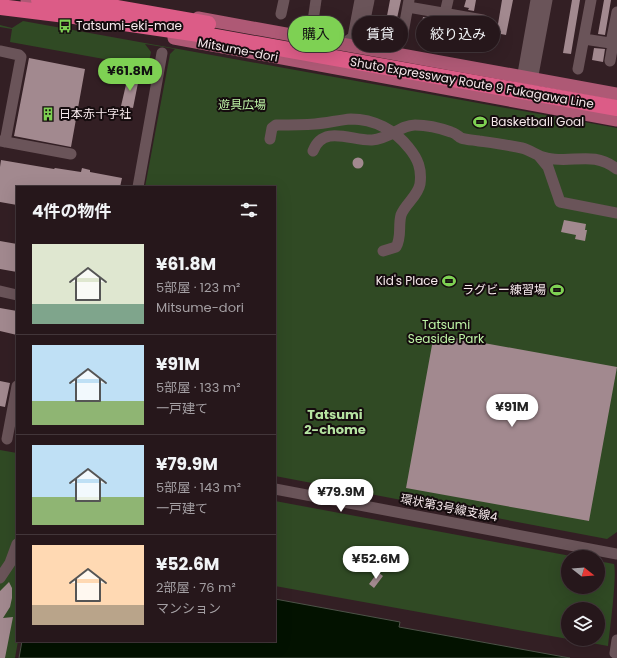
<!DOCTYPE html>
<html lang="ja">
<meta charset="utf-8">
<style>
body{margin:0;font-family:Poppins,"Noto Sans JP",sans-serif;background:#2e2024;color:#f1f3f6;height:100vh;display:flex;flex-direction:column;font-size:15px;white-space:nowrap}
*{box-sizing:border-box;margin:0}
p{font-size:13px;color:#a49fa3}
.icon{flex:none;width:22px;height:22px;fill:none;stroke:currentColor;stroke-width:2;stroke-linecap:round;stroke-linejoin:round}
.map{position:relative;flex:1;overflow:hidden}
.details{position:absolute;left:16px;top:186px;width:260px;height:456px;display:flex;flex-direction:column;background:#26171b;border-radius:0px;box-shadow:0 4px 16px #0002,0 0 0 1px #42363a}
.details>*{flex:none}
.guide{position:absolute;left:288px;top:16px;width:269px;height:36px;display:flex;gap:8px}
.needle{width:26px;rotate:107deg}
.fabs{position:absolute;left:561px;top:550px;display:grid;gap:8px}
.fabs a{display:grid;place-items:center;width:44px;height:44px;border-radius:50%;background:#26171b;box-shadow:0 4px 16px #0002,0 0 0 1px #42363a;font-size:20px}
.price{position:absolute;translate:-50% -34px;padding:0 9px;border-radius:14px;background:#fff;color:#222;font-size:13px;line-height:26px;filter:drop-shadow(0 1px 2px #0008)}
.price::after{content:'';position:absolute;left:50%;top:24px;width:12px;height:9px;margin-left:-6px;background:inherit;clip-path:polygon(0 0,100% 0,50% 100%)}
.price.active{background:#7ed153;color:#111}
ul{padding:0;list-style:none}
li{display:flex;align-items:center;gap:12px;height:100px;padding:0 16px}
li+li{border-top:1px solid #42363a}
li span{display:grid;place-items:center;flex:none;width:112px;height:80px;border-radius:0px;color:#555}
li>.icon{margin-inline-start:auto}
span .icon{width:48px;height:48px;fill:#fffc;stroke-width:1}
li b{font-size:17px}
h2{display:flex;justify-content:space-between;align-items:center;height:48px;padding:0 16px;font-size:17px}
.tag{padding:0 14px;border-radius:18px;background:#26171b;box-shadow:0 4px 16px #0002,0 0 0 1px #42363a;font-size:14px;line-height:36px}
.tag.active{background:#7ed153;color:#111}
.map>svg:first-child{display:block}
.green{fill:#304a24}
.water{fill:#031200;stroke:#4c5247}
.building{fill:#a2898f}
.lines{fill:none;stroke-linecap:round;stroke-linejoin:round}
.minor{stroke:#6a5459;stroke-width:11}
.major{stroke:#ae5975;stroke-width:13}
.highway{stroke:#dc5c87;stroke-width:16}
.labels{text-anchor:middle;stroke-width:4;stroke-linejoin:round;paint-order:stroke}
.poi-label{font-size:12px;fill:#f7e9ec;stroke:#150c0e;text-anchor:start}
.street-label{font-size:12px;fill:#f7e9ec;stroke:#150c0e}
.park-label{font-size:12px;fill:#bef4a6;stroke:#150c0e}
.neighbourhood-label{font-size:13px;font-weight:bold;fill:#b5e3a1;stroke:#150c0e}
</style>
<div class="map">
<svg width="617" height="658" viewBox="0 0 617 658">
<rect width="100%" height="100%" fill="#331f24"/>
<!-- green -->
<path class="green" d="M23,21L617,128V532L607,539L275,476V187H145L170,54L175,49L145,44L151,52L148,67L10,42L12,29L0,27V25L12,28Z
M0,450L17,453L18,641L15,658H0Z
M275,501L576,557H568V587H598V561L614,564C617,576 610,629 608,646L569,639H598V609H568V639L275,586Z"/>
<!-- water -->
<path class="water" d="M275,599L400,622L399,627L570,658H19L22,641H275Z"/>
<!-- building -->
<path class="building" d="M390,0H401L396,23L386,21Z
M466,0H476L474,11L468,10L469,8L464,7Z
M502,0H513L506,35L501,34V31L497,30Z
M572,0H580L571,54L563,53Z
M604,0H611L605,35L598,34Z
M423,17L436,19L434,31L421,28Z
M375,19L387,22L386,28L379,26Z
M460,23L473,25L471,37L458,35Z
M594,48L605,49L603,62L592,60Z
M29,58L85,69L71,147L14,136Z
M128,76L139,78L133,108L121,106Z
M352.5 163a5.5 5.5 0 1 1 11 0a5.5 5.5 0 1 1-11 0Z
M1,160L54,169L55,168L81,172L82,168L90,170V172L122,178L120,187H17V205L0,202V167Z
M564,220L586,224L585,230H587L585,241L575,239L576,235L561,232Z
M0,241L17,244V272L0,269Z
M0,308L17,311V335L0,331Z
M434,334L617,367L589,521L406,488Z
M0,381L10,383L5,407L0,406Z
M378,572L383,576L374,588L369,584Z
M9,582L12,588V598L10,607L3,618L13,617L5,658H0V591Z"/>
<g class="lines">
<!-- minor -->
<path class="minor" d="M369,0C366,17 358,37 374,49
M408,7L483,20
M445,13L448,0
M281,14L284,0
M313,21L316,0
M403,33L409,0
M584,39L617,44
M611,43L617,12
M340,44L346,42L353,37L360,0
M0,51L19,55L21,57L5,142
M610,61L613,44
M578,69L591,0
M521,85L536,0
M531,86L547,0
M270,139L272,128L276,125C289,125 302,125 315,124C327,123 339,120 351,119C374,119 395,130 409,148C418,159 422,169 420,184C418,196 405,204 401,215C398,226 402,237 396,247L383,251
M0,141L71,154
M313,151C323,124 352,141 372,140C390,139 400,125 415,125C427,125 440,128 451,132C455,133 458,136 461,138C467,140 474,140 479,141C493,143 508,145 522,148C531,150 538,157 547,158C573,164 592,150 617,169
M539,156L548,167L560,202L617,213
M138,187L162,53
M0,291L17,295
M7,439L17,386
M275,489L617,554
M0,578L10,563L17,544
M617,640L615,653L617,654"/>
<!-- major -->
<path class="major" d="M27,0L49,5
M198,18L617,94
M174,38L617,120"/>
<!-- highway -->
<path class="highway" d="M39,0L76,5
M72,0L208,24
M0,7L90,18L199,34L617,108"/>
</g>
<!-- icons -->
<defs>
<g id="bus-bare" transform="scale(1.08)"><path d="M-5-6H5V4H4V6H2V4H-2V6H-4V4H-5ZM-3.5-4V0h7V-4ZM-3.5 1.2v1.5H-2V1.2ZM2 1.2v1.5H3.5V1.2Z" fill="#7ed153" stroke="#150c0e" stroke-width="2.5" paint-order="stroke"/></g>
<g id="building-bare" transform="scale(1.08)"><path d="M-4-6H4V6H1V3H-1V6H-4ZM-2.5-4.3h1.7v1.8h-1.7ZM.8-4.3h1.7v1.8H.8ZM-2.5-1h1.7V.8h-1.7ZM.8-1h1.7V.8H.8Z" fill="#7ed153" stroke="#150c0e" stroke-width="2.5" paint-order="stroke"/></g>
<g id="stadium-bare" transform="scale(1.08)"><path d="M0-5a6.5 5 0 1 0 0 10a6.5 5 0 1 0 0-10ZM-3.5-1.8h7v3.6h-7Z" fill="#7ed153" stroke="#150c0e" stroke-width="2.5" paint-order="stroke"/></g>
</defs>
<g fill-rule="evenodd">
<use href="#bus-bare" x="65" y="26"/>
<use href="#building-bare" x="48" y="114"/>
<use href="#stadium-bare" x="480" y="122"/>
<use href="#stadium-bare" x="449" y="281"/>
<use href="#stadium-bare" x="557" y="290"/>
</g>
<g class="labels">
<!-- poi labels -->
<g class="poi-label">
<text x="76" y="30">Tatsumi-eki-mae</text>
<text x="59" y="118">日本赤十字社</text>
<text x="491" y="126">Basketball Goal</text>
<text x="438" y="285" text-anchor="end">Kid's Place</text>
<text x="546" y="294" text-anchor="end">ラグビー練習場</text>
</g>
<!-- street labels -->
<g class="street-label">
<text transform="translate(238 50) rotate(11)" y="4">Mitsume-dori</text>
<text transform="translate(472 83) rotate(10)" y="4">Shuto Expressway Route 9 Fukagawa Line</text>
<text transform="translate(449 508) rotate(11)" y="4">環状第3号線支線4</text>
</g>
<!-- park labels -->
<g class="park-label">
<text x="242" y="109">遊具広場</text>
<text x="446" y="329">Tatsumi<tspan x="446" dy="14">Seaside Park</tspan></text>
</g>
<!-- neighbourhood labels -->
<g class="neighbourhood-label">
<text x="335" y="419">Tatsumi<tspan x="335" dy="15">2-chome</tspan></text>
</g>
</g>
</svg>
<div class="fabs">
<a><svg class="needle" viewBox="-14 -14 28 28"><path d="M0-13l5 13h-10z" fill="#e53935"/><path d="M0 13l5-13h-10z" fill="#a49fa3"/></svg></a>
<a><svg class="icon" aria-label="layers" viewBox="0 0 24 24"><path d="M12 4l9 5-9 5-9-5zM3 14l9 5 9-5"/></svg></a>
</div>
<b class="price active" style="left:130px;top:92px">¥61.8M</b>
<b class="price" style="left:512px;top:428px">¥91M</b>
<b class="price" style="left:341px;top:513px">¥79.9M</b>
<b class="price" style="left:376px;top:580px">¥52.6M</b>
<div class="guide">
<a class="tag active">購入</a>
<a class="tag">賃貸</a>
<a class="tag">絞り込み</a>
</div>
<section class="details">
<h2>4件の物件<svg class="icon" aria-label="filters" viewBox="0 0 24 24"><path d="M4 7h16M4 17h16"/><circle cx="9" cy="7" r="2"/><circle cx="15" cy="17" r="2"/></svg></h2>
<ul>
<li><span style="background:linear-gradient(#dfe7d0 75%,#7fa58c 0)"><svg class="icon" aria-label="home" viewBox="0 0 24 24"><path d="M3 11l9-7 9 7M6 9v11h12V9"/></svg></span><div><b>¥61.8M</b><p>5部屋 · 123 m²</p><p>Mitsume-dori</p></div></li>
<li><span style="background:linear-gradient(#bfe0f5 70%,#8fb573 0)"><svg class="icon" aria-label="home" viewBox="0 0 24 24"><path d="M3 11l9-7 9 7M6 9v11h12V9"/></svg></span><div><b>¥91M</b><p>5部屋 · 133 m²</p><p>一戸建て</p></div></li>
<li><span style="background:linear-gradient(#bfe0f5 65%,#8fb573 0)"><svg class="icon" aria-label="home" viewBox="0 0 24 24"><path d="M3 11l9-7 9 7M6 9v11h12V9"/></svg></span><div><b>¥79.9M</b><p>5部屋 · 143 m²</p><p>一戸建て</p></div></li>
<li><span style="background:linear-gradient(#ffd9b3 75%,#b9a48a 0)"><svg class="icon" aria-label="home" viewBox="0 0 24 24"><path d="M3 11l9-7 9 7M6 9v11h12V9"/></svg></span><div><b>¥52.6M</b><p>2部屋 · 76 m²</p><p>マンション</p></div></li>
</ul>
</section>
</div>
